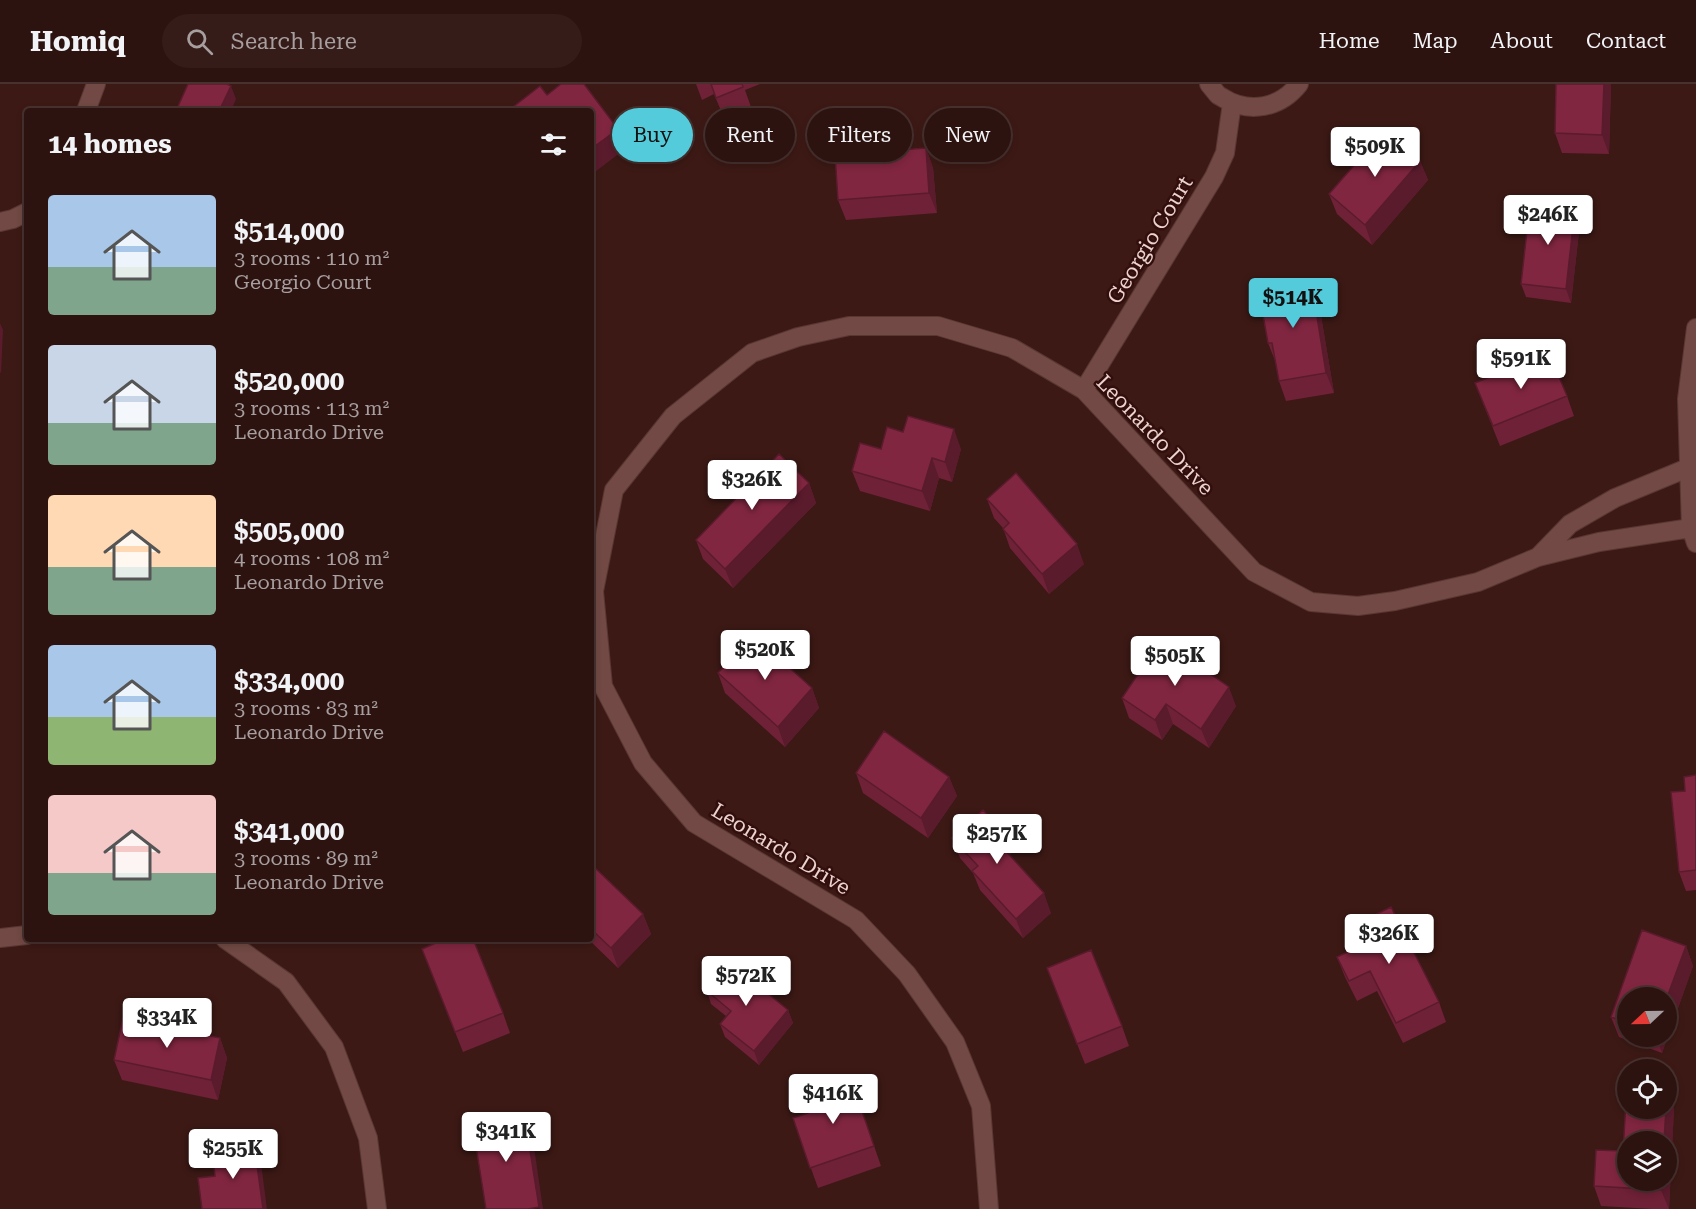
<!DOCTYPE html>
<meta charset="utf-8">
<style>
body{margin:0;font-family:"Roboto Serif",serif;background:#351c19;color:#f1f3f6;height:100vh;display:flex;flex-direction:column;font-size:22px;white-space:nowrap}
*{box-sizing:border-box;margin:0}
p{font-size:20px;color:#a79e9f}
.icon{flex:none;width:33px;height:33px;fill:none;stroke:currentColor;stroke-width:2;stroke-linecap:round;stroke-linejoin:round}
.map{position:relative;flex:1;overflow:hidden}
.sheet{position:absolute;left:24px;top:24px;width:570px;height:834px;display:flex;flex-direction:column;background:#2d1310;border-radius:6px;box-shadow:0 3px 9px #0003,0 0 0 2px #483230}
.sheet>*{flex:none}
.hud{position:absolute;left:612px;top:24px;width:570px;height:54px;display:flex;gap:12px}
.needle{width:39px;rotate:248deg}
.tools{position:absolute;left:1617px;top:903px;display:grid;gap:12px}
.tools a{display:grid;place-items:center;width:60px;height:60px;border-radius:50%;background:#2d1310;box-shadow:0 3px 9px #0003,0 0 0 2px #483230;font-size:30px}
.price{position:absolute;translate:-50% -51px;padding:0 14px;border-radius:6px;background:#fff;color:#222;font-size:20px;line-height:39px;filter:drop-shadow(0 2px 3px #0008)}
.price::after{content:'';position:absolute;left:50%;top:36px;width:18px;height:14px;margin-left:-9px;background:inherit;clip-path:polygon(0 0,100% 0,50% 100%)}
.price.active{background:#53cbdb;color:#111}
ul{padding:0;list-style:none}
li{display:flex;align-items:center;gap:18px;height:150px;padding:0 24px}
li span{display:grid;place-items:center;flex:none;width:168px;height:120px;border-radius:6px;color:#555}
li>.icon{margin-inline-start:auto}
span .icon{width:72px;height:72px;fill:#fffc;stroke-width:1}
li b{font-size:26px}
h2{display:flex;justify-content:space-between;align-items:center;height:72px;padding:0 24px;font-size:26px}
.chip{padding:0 21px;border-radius:27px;background:#2d1310;box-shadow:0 3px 9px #0003,0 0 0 2px #483230;font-size:21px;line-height:54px}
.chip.active{background:#53cbdb;color:#111}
header{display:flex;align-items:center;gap:36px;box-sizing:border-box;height:84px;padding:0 30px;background:#2d1310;border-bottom:2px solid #483230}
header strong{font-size:28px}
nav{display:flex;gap:33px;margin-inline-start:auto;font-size:21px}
.search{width:420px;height:54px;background:#351c19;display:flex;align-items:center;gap:15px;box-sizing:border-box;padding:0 21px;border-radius:33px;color:#a79e9f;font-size:22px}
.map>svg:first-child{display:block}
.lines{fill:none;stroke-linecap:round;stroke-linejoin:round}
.minor-casing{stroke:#583733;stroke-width:20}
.minor{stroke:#724944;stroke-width:18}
.wall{fill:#6f2137;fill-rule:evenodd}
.shaded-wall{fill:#5a1b2d}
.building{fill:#812640;stroke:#5a1b2d;stroke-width:1.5}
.labels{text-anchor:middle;stroke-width:5;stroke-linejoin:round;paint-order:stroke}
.street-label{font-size:21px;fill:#ecd3cf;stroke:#320f0c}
</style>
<header>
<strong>Homiq</strong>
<div class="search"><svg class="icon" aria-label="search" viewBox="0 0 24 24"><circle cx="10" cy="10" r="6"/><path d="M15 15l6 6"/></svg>Search here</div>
<nav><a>Home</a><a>Map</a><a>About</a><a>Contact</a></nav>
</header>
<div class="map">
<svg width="1696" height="1125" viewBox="0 0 1696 1125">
<rect width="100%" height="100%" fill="#3c1915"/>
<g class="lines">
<!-- minor casing -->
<g class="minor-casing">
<path id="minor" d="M1223,14C1250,30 1280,24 1299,0
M86,27L96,0
M0,138L13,135L27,128
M1696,244L1687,315L1691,444L1696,459
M1084,306L1214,93L1225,69L1232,19L1218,11L1209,0
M1538,473L1570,440L1615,414L1690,383
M0,854L27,851
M225,855L286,898L334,963L368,1054L377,1125
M989,1125L981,1022L955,958L907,890L856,836L694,739L643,679L603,602L594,507L614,406L673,332L752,269L798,253L849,242H938L1012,264L1084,306L1254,488L1311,518L1358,522L1395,517L1478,498L1538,473L1599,458L1691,444"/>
</g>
<!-- minor -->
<use href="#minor" class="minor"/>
</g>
<!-- wall -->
<path class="wall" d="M696,0H760L745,6L751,23L724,34L714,10L702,16Z
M1611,0L1609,70L1562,69L1555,49Z
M926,64L933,84L937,129L846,136L838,116Z
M1420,77L1428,96L1372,161L1337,130L1329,110Z
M1580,139L1571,219L1526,213L1521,200Z
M1318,214L1334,309L1286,317L1279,297L1276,279L1268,259Z
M1475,299L1567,312L1574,332L1500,362Z
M903,348L961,365L952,398L939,394L930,427L860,407L852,387Z
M809,399L816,419L733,504L703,475L696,456Z
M987,415L1084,480L1049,510L1010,464L1003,444L994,434Z
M718,589L812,604L819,624L785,663L725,609Z
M1122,614L1236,622L1209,664L1173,640L1162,656L1129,634Z
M856,689L949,693L957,712L928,754L863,709Z
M1696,691V806L1686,807L1679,788L1685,707Z
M952,754L1011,769L1009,771L1051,829L1023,854L980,806L973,789L960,774Z
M591,780L643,830L651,850L618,884L588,855H591Z
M1346,845L1439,918L1446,938L1403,959L1377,907L1357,917L1345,893L1337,873L1353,865Z
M1642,846L1686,862L1693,882L1662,969L1619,953L1611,933ZM1628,914H1666V952H1628Z
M422,865L503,929L510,949L463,968Z
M1047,884L1122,942L1129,962L1085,980Z
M707,907L788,926L793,939L759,981L725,953L720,940L726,932L711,920Z
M220,954L227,974L218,1016L122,996L114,976Z
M851,995L881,1082L818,1104L793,1034L808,1029Z
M1674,1024L1669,1125H1652L1601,1122L1594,1102L1623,1067Z"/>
<!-- shaded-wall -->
<path class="shaded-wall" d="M1604,0H1611L1609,70L1602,51Z
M231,2L236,15L231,27H219Z
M618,45L625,65L591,91V65Z
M926,64L933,84L937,129L929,109Z
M1420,77L1428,96L1372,161L1365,141Z
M1575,125L1580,139L1571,219L1566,205Z
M1311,195L1318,214L1334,309L1326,289Z
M0,239L3,246L1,290L0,287Z
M954,345L961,365L952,398L945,378Z
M932,374L939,394L930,427L922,407Z
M809,399L816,419L733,504L725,485Z
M1077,460L1084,480L1049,510L1042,490Z
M1229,603L1236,622L1209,664L1201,645Z
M812,604L819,624L785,663L778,643Z
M1166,620L1173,640L1162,656L1155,636Z
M949,693L957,712L928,754L921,734Z
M1004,749L1011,769L1004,776L996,756Z
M1044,809L1051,829L1023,854L1016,835Z
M643,830L651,850L618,884L611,864Z
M1686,862L1693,882L1662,969L1656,952H1666V916Z
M788,926L793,939L759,981L754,967Z
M220,954L227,974L218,1016L211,996Z
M1667,1005L1674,1024L1669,1125L1661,1106L1662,1096H1666V1058H1664Z
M524,1029L532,1049L543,1125H540L539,1123Z
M254,1059L261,1079L267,1125H263Z"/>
<!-- building -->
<path class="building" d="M188,0H227L231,2L219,27H176Z
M561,0H584L618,45L591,65V27H508L540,2L547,11Z
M711,0H742L743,3L716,14Z
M1556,0H1604L1602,51L1555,49Z
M1385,46L1420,77L1365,141L1329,110Z
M926,64L929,109L838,116L835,71Z
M1530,120L1575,125L1566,205L1521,200Z
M1311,195L1326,289L1279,297L1272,259H1268L1258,203Z
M1549,269L1567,312L1493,342L1475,299Z
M908,332L954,345L945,378L932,374L922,407L852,387L860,359L881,365L887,343L903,348Z
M779,370L809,399L725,485L696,456Z
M1016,389L1077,460L1042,490L1003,445L1009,439L987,415Z
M753,551L812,604L778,643L718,589Z
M1161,556L1229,603L1201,645L1166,620L1155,636L1122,614Z
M884,647L949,693L921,734L856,689Z
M1696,691V786L1679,788L1671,708L1685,707L1684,693Z
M983,726L1004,749L996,756L1044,809L1016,835L972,787L978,782L952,754Z
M591,780L643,830L611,864L591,845Z
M1391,823L1439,918L1396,939L1370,887L1349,897L1337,873L1356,864L1346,845Z
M1642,846L1686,862L1666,916V914H1628V939L1611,933Z
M445,855H473L503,929L455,948L422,865Z
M1091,866L1122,942L1077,960L1047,884Z
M730,878L788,926L754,967L720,940L731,927L707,907Z
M123,934L220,954L211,996L114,976Z
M851,995L874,1062L810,1084L793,1034L808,1029L802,1012Z
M1627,1002L1628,1024H1666L1664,1058H1628V1096H1662L1661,1106L1594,1102L1596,1066L1623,1067Z
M524,1029L539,1123L528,1125H486L472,1037Z
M254,1059L263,1125H202L198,1094L215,1092L212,1065Z"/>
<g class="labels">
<!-- street labels -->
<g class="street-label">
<text transform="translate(1150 156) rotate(-59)" y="7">Georgio Court</text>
<text transform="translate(1155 351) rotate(46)" y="7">Leonardo Drive</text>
<text transform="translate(781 765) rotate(31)" y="7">Leonardo Drive</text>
</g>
</g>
</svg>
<div class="tools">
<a><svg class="needle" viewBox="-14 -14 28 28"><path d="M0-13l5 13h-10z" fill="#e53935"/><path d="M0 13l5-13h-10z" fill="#a79e9f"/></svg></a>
<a><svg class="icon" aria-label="locate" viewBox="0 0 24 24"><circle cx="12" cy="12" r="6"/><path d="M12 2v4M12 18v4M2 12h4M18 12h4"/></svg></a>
<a><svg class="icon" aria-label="layers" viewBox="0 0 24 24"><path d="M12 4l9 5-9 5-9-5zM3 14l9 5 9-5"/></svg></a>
</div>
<b class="price" style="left:1375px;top:94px">$509K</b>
<b class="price" style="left:1548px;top:162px">$246K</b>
<b class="price active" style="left:1293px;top:245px">$514K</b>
<b class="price" style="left:1521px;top:306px">$591K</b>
<b class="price" style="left:752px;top:427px">$326K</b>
<b class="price" style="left:765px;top:597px">$520K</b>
<b class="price" style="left:1175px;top:603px">$505K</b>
<b class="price" style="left:997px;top:781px">$257K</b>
<b class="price" style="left:1389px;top:881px">$326K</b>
<b class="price" style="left:746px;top:923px">$572K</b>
<b class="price" style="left:167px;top:965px">$334K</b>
<b class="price" style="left:833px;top:1041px">$416K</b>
<b class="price" style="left:506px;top:1079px">$341K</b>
<b class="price" style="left:233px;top:1096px">$255K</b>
<div class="hud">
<a class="chip active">Buy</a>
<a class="chip">Rent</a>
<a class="chip">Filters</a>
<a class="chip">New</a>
</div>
<section class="sheet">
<h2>14 homes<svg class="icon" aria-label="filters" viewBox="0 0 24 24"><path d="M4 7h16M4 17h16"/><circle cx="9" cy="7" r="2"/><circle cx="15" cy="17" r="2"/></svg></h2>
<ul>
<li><span style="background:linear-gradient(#a9c7e8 60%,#7fa58c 0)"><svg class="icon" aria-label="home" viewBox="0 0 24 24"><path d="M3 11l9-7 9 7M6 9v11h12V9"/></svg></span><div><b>$514,000</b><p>3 rooms · 110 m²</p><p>Georgio Court</p></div></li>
<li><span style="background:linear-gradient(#c9d6e8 65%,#7fa58c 0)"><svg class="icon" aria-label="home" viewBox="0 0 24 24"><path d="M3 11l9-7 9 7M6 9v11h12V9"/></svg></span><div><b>$520,000</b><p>3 rooms · 113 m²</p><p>Leonardo Drive</p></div></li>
<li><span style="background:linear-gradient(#ffd9b3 60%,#7fa58c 0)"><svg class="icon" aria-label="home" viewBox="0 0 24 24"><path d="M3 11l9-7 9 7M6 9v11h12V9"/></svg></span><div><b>$505,000</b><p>4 rooms · 108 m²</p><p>Leonardo Drive</p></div></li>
<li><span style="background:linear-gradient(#a9c7e8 60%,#8fb573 0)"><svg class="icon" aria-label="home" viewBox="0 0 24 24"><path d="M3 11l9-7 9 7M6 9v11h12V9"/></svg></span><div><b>$334,000</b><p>3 rooms · 83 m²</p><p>Leonardo Drive</p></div></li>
<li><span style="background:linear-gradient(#f6c9c9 65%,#7fa58c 0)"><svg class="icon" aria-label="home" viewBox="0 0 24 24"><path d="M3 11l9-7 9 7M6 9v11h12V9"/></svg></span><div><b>$341,000</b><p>3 rooms · 89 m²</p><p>Leonardo Drive</p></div></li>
</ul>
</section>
</div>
